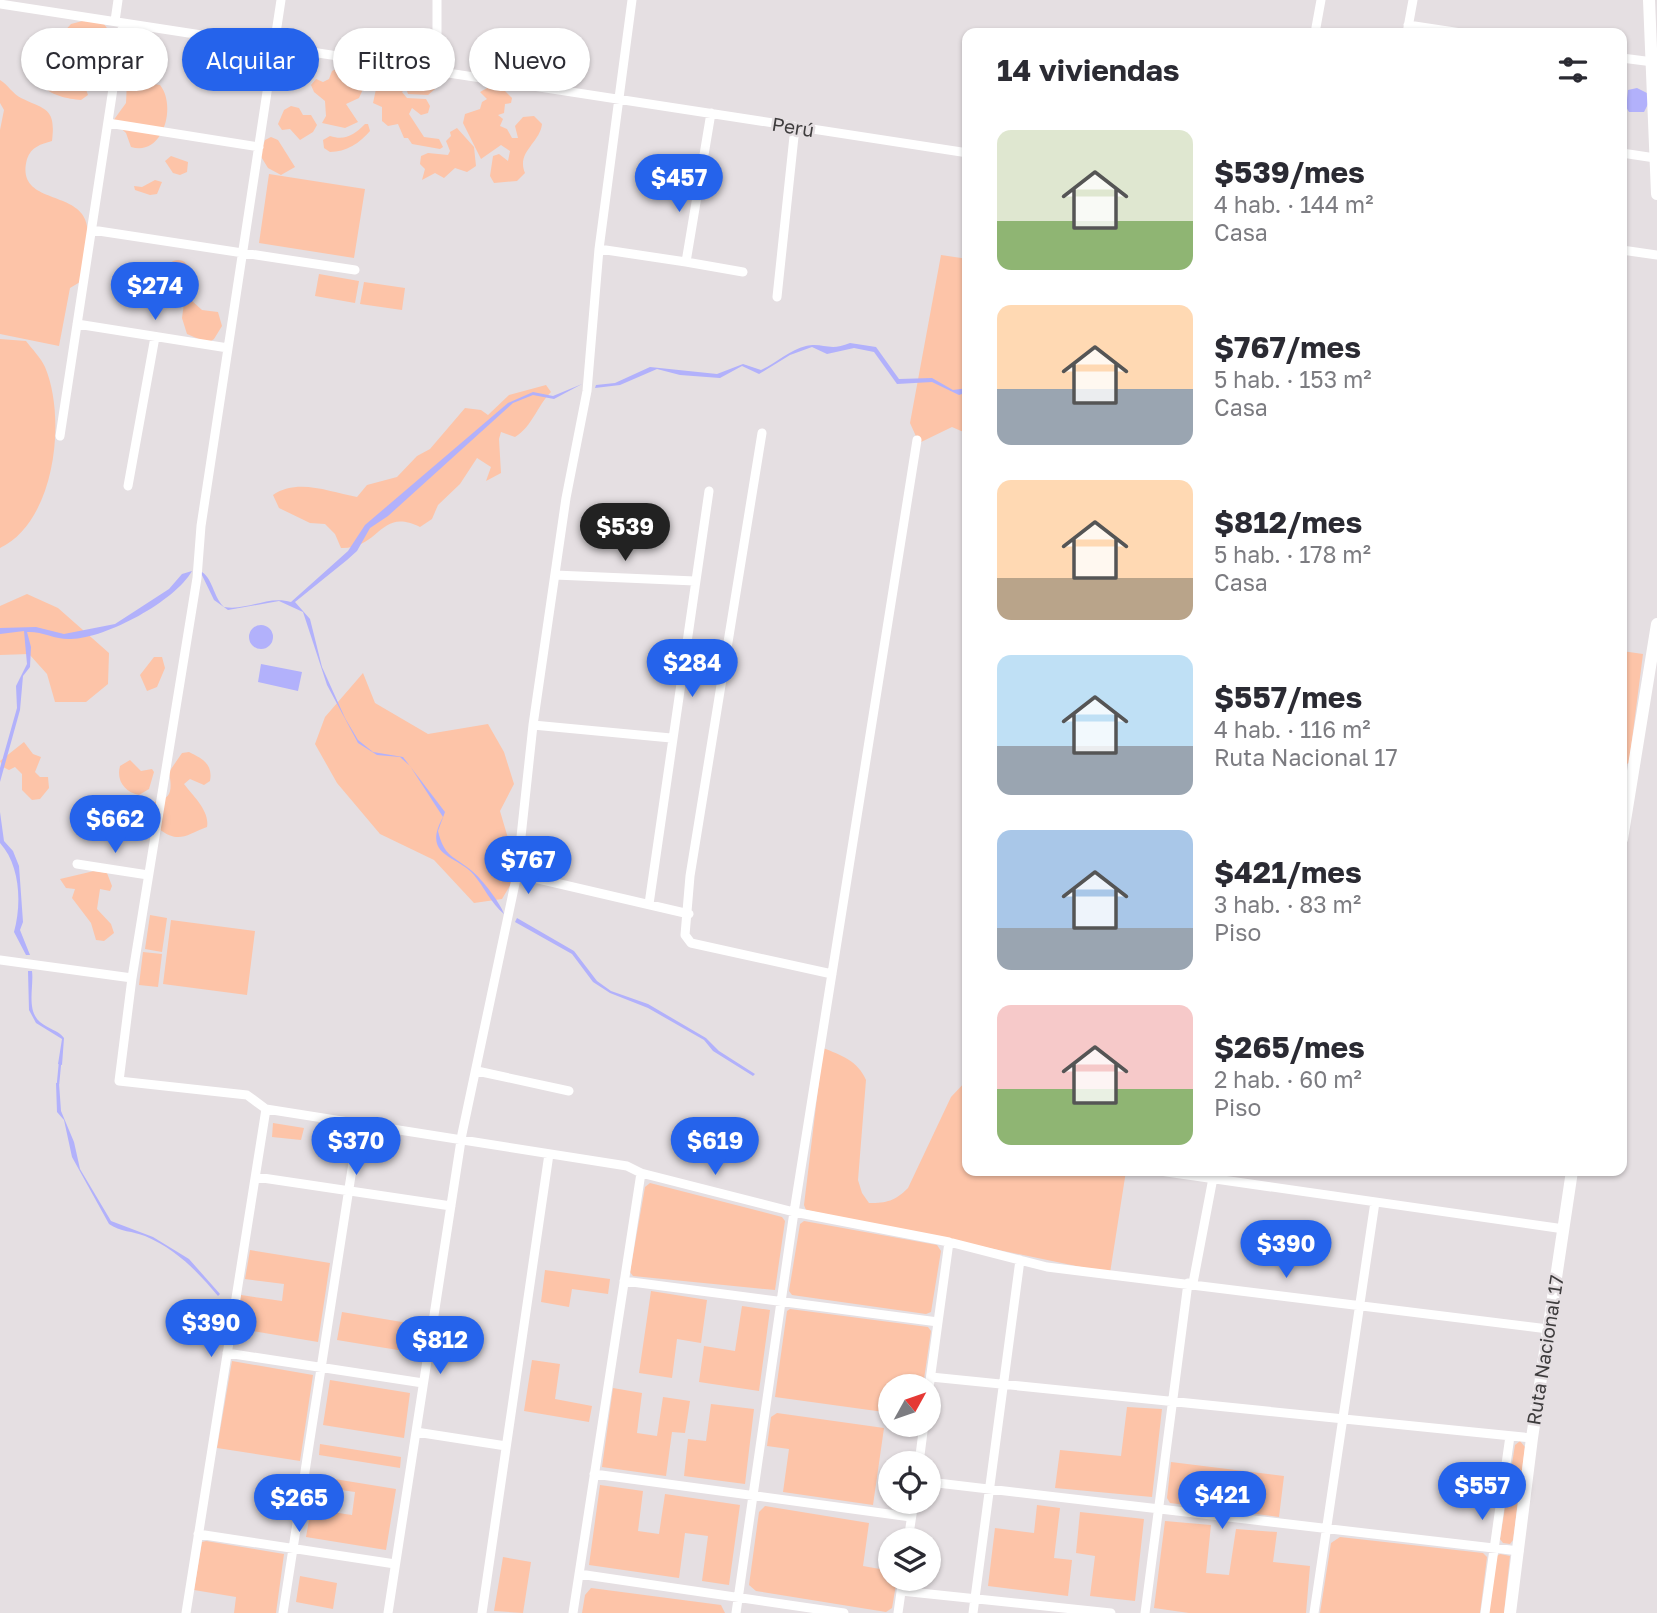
<!DOCTYPE html>
<html lang="es">
<meta charset="utf-8">
<style>
body{margin:0;font-family:"Golos Text",sans-serif;background:#f7f7f7;color:#2b2b33;height:100vh;display:flex;flex-direction:column;font-size:26px;white-space:nowrap}
*{box-sizing:border-box;margin:0}
p{font-size:23px;color:#7c7c81}
.icon{flex:none;width:38px;height:38px;fill:none;stroke:currentColor;stroke-width:2;stroke-linecap:round;stroke-linejoin:round}
.map{position:relative;flex:1;overflow:hidden}
.sheet{position:absolute;left:962px;top:28px;width:665px;height:1148px;display:flex;flex-direction:column;background:#fff;border-radius:14px;box-shadow:0 2px 5px #0004}
.sheet>*{flex:none}
.banner{position:absolute;left:21px;top:28px;width:665px;height:63px;display:flex;gap:14px}
.needle{width:46px;rotate:50deg}
.controls{position:absolute;left:878px;top:1374px;display:grid;gap:14px}
.controls a{display:grid;place-items:center;width:63px;height:63px;border-radius:50%;background:#fff;box-shadow:0 2px 5px #0004;font-size:35px}
.price{position:absolute;translate:-50% -60px;padding:0 16px;border-radius:24px;background:#2563eb;color:#fff;font-size:23px;line-height:46px;filter:drop-shadow(0 2px 4px #0008)}
.price::after{content:'';position:absolute;left:50%;top:42px;width:21px;height:16px;margin-left:-10px;background:inherit;clip-path:polygon(0 0,100% 0,50% 100%)}
.price.selected{background:#222;color:#fff}
ul{padding:0;list-style:none}
li{display:flex;align-items:center;gap:21px;height:175px;padding:0 35px}
li span{display:grid;place-items:center;flex:none;width:196px;height:140px;border-radius:14px;color:#555}
li>.icon{margin-inline-start:auto}
span .icon{width:84px;height:84px;fill:#fffc;stroke-width:1}
li b{font-size:30px}
h2{display:flex;justify-content:space-between;align-items:center;height:84px;padding:0 35px;font-size:30px}
.pill{padding:0 24px;border-radius:32px;background:#fff;box-shadow:0 2px 5px #0004;font-size:24px;line-height:63px}
.pill.selected{background:#2563eb;color:#fff}
.map>svg:first-child{display:block}
.green{fill:#fdc4a8}
.water{fill:#b2b1fb}
.lines{fill:none;stroke-linecap:round;stroke-linejoin:round}
.stream{stroke:#b2b1fb;stroke-width:2.5}
.street{stroke:#fff;stroke-width:9}
.secondary{stroke:#fff;stroke-width:12}
.labels{text-anchor:middle;stroke-width:5;stroke-linejoin:round;paint-order:stroke}
.street-label{font-size:19px;fill:#3e3c3d;stroke:#e5dfe2}
</style>
<div class="map">
<svg width="1657" height="1613" viewBox="0 0 1657 1613">
<rect width="100%" height="100%" fill="#e5dfe2"/>
<!-- green -->
<path class="green" d="M94,18L101,20L115,39C109,56 103,68 83,68L72,58L74,50L62,42V34L71,24Z
M338,68L351,75L358,69L365,71L368,78L359,98L346,104L358,122L345,128L322,123L326,116L325,101L314,92L311,85L316,79L323,82L329,79L332,71Z
M395,69L425,74L433,81L435,89L428,95L408,94L406,88L402,92L407,98L426,99L430,106L428,113L421,115L412,108L409,114L424,137L439,139L443,147L440,149L412,144L408,138H404L398,124L388,126L382,121V107L373,103L376,89L371,76L375,70Z
M51,75L83,81L88,95L81,100C68,99 49,95 41,84L43,77Z
M133,76L138,82L160,85C177,106 163,157 131,147L126,133L113,121L126,103L127,81Z
M0,80C8,85 13,94 21,98C46,110 56,108 52,141C41,144 31,147 27,159C16,200 66,192 82,214C93,229 87,261 85,279L70,288L59,346L0,334V130L4,110L0,103Z
M489,87L504,90L512,98L511,103L505,104L504,113L498,115L503,119L500,126L507,129L512,138H518L515,126L523,117L534,116L542,124C540,143 516,152 525,173L517,181L494,183L490,176L493,156L499,154L508,161L510,151L501,145L481,159L463,123L465,114L480,109L482,102L487,99L480,92Z
M291,106L299,108L303,115H311L317,125L313,132L300,140L290,129L282,130L278,124L284,110Z
M365,124H368L370,131C360,143 346,152 330,152L324,148L323,140L330,136C345,141 354,135 365,124Z
M457,128L474,147L476,166L467,172L455,168L444,178L435,173L422,180L425,169L420,164L421,156L428,153L448,155L450,151L446,141L451,136L450,132Z
M271,137L278,140L295,167L281,175L268,168L260,155L265,140Z
M171,156L188,162L187,172L180,175L173,173L165,161Z
M269,174L365,189L354,258L259,243Z
M155,180L162,182L157,194L150,195L135,190L134,186L142,187Z
M941,255L968,259V434L952,427L919,443L910,423Z
M167 271a11 11 0 1 1 22 0a11 11 0 1 1-22 0Z
M319,274L359,281L355,303L315,296Z
M165,282V291L159,296H152L147,290L150,284Z
M364,282L405,288L402,310L360,304Z
M191,300L202,310L218,312L222,326L214,339L208,343L187,334L182,318L184,303Z
M0,339L26,341C32,349 41,358 45,367C67,419 55,522 0,548Z
M546,385L551,392C537,406 532,427 515,437L501,432L499,439L501,473L486,481L491,467L477,458L460,484L438,505L432,519L420,527C379,507 381,549 341,548L335,534L325,524L310,523L279,508L273,495C298,478 329,492 357,497L367,485L397,477L417,456L430,449L465,408L481,410L488,415L509,395Z
M27,594L58,608L109,653L108,684L86,702H55L47,674L29,654L0,655V606Z
M1622,651L1643,654L1629,763L1622,766Z
M154,657H162L165,668L157,687L147,691L140,675Z
M363,673L375,703L428,734L488,724L504,752L514,784L500,811L518,872L502,899L474,903L434,860L380,834L337,783L315,744L325,717Z
M24,742L33,754L41,757L35,772L40,777H48L49,788L40,799L32,800L22,790V774L15,767L9,770L3,767L0,761Z
M189,752C203,759 213,764 210,781L204,785L190,779L184,784C193,796 210,811 207,827C186,835 179,844 159,829L147,838L134,830L118,804L121,797L138,811C159,794 176,808 169,772L182,753Z
M130,760L141,771L152,769L154,772L149,789L139,795C125,792 116,781 120,766Z
M94,871L107,873L112,886L110,891L100,889L97,909L111,924L114,933L104,941L96,940L91,923L72,898L75,889L66,888L60,879Z
M150,915L167,918L162,952L145,949Z
M171,920L255,931L247,995L163,984Z
M143,952L162,954L158,987L139,985Z
M823,1048C841,1055 858,1061 866,1080L858,1180L862,1193L869,1203C887,1203 895,1201 908,1188L951,1097L968,1079V1171H1126L1110,1273L806,1210L804,1205Z
M273,1123L304,1128L301,1140L272,1137Z
M650,1183L782,1217L785,1221L775,1290L633,1276L630,1272L645,1187Z
M804,1221L937,1245L941,1251L931,1312L926,1314L792,1295L789,1291L800,1224Z
M250,1250L330,1263L318,1342L235,1328L241,1295L282,1301L284,1284L245,1279Z
M545,1270L610,1279L608,1294L572,1289L569,1307L541,1302Z
M651,1291L707,1300L701,1343L677,1339L672,1378L639,1373Z
M742,1306L770,1310L759,1391L699,1382L704,1346L735,1351Z
M790,1309L928,1327L931,1331L923,1386H891V1413L775,1397L787,1311Z
M342,1312L420,1325L416,1353L337,1340Z
M532,1360L560,1364L555,1399L592,1406L589,1422L524,1411Z
M232,1361L313,1375L300,1461L217,1448Z
M330,1380L410,1393L404,1438L323,1425Z
M613,1388L642,1393L637,1433L657,1436L663,1397L690,1401L685,1433L672,1432L666,1476L602,1467Z
M711,1404L754,1409L745,1484L684,1476L688,1439L706,1441Z
M1127,1407L1162,1409L1152,1497L1055,1488L1060,1450L1121,1456Z
M777,1413L884,1428L873,1505L783,1492L789,1449L767,1446L771,1417Z
M1520,1441L1525,1447L1513,1540L1510,1544L1503,1543L1500,1539L1515,1445Z
M320,1444L401,1457L400,1468L319,1455Z
M1171,1462L1284,1476L1279,1517L1170,1503L1167,1498Z
M316,1476L396,1489L386,1550L306,1537L311,1509L352,1515L355,1492L314,1486Z
M600,1485L643,1491L638,1531L659,1534L665,1494L740,1505L729,1585L702,1581L708,1536L685,1533L679,1578L589,1565Z
M1037,1505L1060,1508L1054,1558L1072,1560L1068,1596L988,1586L995,1528L1034,1533Z
M765,1506L869,1523L863,1566L891,1571V1578L897,1579L892,1608L886,1612L756,1591L749,1585L759,1512Z
M1080,1512L1144,1519L1135,1601L1090,1596L1095,1556L1076,1553Z
M1165,1521L1211,1525L1206,1573L1229,1575L1236,1529L1277,1532L1273,1562L1310,1566L1306,1613H1189L1154,1608Z
M1340,1537L1483,1553L1487,1557L1480,1613H1320L1331,1543Z
M206,1541L284,1554L276,1613H234L236,1597L194,1590L202,1542Z
M1500,1554L1510,1556L1504,1613H1489L1497,1556Z
M503,1557L531,1562L523,1613L494,1611Z
M300,1576L337,1583L333,1609L296,1602Z
M591,1588L721,1605L725,1613H582L585,1595Z"/>
<!-- water -->
<path class="water" d="M1637,88L1647,93L1649,102L1644,112H1629L1623,102L1627,99L1628,90Z
M850,343L876,347L899,379L932,378L953,390L968,388V392L959,395L932,382L897,384L874,352L854,348L827,354L812,347L790,355L759,374L742,366L720,378L680,375L657,369L620,385L595,388L596,385L615,383L650,367L717,374L743,364L761,370C776,363 790,350 806,346C823,342 829,352 850,343Z
M582,384L554,399L533,395L513,403L388,516L370,528L357,551L347,560L295,602L310,619L322,667L345,718L358,740L373,752L403,757L445,812L438,831C444,857 454,856 472,871C482,879 501,904 504,914C491,903 484,887 474,875C458,855 421,857 443,817L410,766L400,757L377,755L358,743L327,685L303,612L279,601L228,610L214,600L200,571C213,577 213,597 224,607C248,611 268,595 291,602L348,551L365,525L508,403L533,392L553,396Z
M192,571C175,601 107,638 71,639C56,640 42,631 27,632L31,647L30,667L23,676L20,710L0,782V768L17,708L16,686L27,664L24,631L0,634V628L36,627L64,634L115,624L169,589L182,574Z
M249 637a12 12 0 1 1 24 0a12 12 0 1 1-24 0Z
M261,664L302,672L298,691L258,682Z
M0,812L4,841L13,851L19,866L23,922L20,930L30,955H26L14,932C22,903 20,865 0,843Z
M517,918L574,951L597,981L611,991L648,1004L706,1038L719,1051L755,1074L753,1076L713,1051L704,1040L648,1008L610,993L593,982L572,954L515,922Z
M28,971H32C34,987 26,1010 40,1022C48,1029 58,1030 64,1038L62,1065L58,1064L62,1039L36,1023L29,1010Z
M56,1083H59L61,1111L74,1142L80,1169L111,1221L153,1237L189,1259L220,1294L218,1296C197,1271 176,1249 145,1236C133,1231 120,1232 109,1224L72,1157L64,1120L57,1112Z"/>
<g class="lines">
<!-- stream -->
<path class="stream" d="M58,1084L60,1063"/>
<!-- street -->
<path class="street" d="M281,0L201,526L197,578L132,978L119,1081L247,1095L266,1109L627,1166L641,1173L794,1212L949,1242L1047,1267L1548,1329
M437,0V71
M0,4L968,153
M115,21L118,0
M1408,25L1461,33
M1315,33L1321,0
M1407,33L1413,0
M1622,58L1653,62
M108,123L259,147
M1622,153L1655,158
M92,230L355,270
M599,249L686,262L711,113
M1622,250L1657,255
M686,262L743,272
M777,297L795,127
M77,324L228,348
M762,433L690,876L685,935L691,943L832,974
M60,436L123,23
M128,486L155,337
M555,575L695,581
M533,725L671,738
M77,864L148,875
M517,874L689,914
M649,904L709,491
M0,960L132,978
M477,1071L569,1091
M1160,1171L1564,1229
M256,1177L451,1206
M624,1281L938,1322
M1193,1283L1213,1178
M227,1353L423,1383
M931,1377L1532,1438
M929,1388L949,1242
M416,1432L506,1446
M919,1463L924,1424
M594,1474L911,1517
M929,1482L1519,1551
M198,1534L395,1564
M908,1540L914,1502
M579,1574L844,1613
M901,1591L1111,1613
M186,1613L266,1109
M283,1613L359,1124
M388,1613L462,1134L517,874L533,725L566,498L587,391L599,249L632,0
M482,1613L549,1154
M573,1613L641,1173
M736,1613L794,1212L917,440
M898,1613L903,1578
M973,1613L1020,1260
M1145,1613L1188,1283
M1314,1613L1375,1202
M1485,1613L1510,1436"/>
<!-- secondary -->
<path class="secondary" d="M1649,0L1657,194
M1622,839L1657,624
M1510,1613L1532,1438L1572,1171"/>
</g>
<g class="labels">
<!-- street labels -->
<g class="street-label">
<text transform="translate(793 127) rotate(9)" y="7">Perú</text>
<text transform="translate(1545 1350) rotate(-81)" y="7">Ruta Nacional 17</text>
</g>
</g>
</svg>
<div class="controls">
<a><svg class="needle" viewBox="-14 -14 28 28"><path d="M0-13l5 13h-10z" fill="#e53935"/><path d="M0 13l5-13h-10z" fill="#7c7c81"/></svg></a>
<a><svg class="icon" aria-label="locate" viewBox="0 0 24 24"><circle cx="12" cy="12" r="6"/><path d="M12 2v4M12 18v4M2 12h4M18 12h4"/></svg></a>
<a><svg class="icon" aria-label="layers" viewBox="0 0 24 24"><path d="M12 4l9 5-9 5-9-5zM3 14l9 5 9-5"/></svg></a>
</div>
<b class="price" style="left:679px;top:214px">$457</b>
<b class="price" style="left:155px;top:322px">$274</b>
<b class="price selected" style="left:625px;top:563px">$539</b>
<b class="price" style="left:692px;top:699px">$284</b>
<b class="price" style="left:115px;top:855px">$662</b>
<b class="price" style="left:528px;top:896px">$767</b>
<b class="price" style="left:356px;top:1177px">$370</b>
<b class="price" style="left:715px;top:1177px">$619</b>
<b class="price" style="left:1286px;top:1280px">$390</b>
<b class="price" style="left:211px;top:1359px">$390</b>
<b class="price" style="left:440px;top:1376px">$812</b>
<b class="price" style="left:1482px;top:1522px">$557</b>
<b class="price" style="left:1222px;top:1531px">$421</b>
<b class="price" style="left:299px;top:1534px">$265</b>
<div class="banner">
<a class="pill">Comprar</a>
<a class="pill selected">Alquilar</a>
<a class="pill">Filtros</a>
<a class="pill">Nuevo</a>
</div>
<section class="sheet">
<h2>14 viviendas<svg class="icon" aria-label="filters" viewBox="0 0 24 24"><path d="M4 7h16M4 17h16"/><circle cx="9" cy="7" r="2"/><circle cx="15" cy="17" r="2"/></svg></h2>
<ul>
<li><span style="background:linear-gradient(#dfe7d0 65%,#8fb573 0)"><svg class="icon" aria-label="home" viewBox="0 0 24 24"><path d="M3 11l9-7 9 7M6 9v11h12V9"/></svg></span><div><b>$539/mes</b><p>4 hab. · 144 m²</p><p>Casa</p></div></li>
<li><span style="background:linear-gradient(#ffd9b3 60%,#9aa5b1 0)"><svg class="icon" aria-label="home" viewBox="0 0 24 24"><path d="M3 11l9-7 9 7M6 9v11h12V9"/></svg></span><div><b>$767/mes</b><p>5 hab. · 153 m²</p><p>Casa</p></div></li>
<li><span style="background:linear-gradient(#ffd9b3 70%,#b9a48a 0)"><svg class="icon" aria-label="home" viewBox="0 0 24 24"><path d="M3 11l9-7 9 7M6 9v11h12V9"/></svg></span><div><b>$812/mes</b><p>5 hab. · 178 m²</p><p>Casa</p></div></li>
<li><span style="background:linear-gradient(#bfe0f5 65%,#9aa5b1 0)"><svg class="icon" aria-label="home" viewBox="0 0 24 24"><path d="M3 11l9-7 9 7M6 9v11h12V9"/></svg></span><div><b>$557/mes</b><p>4 hab. · 116 m²</p><p>Ruta Nacional 17</p></div></li>
<li><span style="background:linear-gradient(#a9c7e8 70%,#9aa5b1 0)"><svg class="icon" aria-label="home" viewBox="0 0 24 24"><path d="M3 11l9-7 9 7M6 9v11h12V9"/></svg></span><div><b>$421/mes</b><p>3 hab. · 83 m²</p><p>Piso</p></div></li>
<li><span style="background:linear-gradient(#f6c9c9 60%,#8fb573 0)"><svg class="icon" aria-label="home" viewBox="0 0 24 24"><path d="M3 11l9-7 9 7M6 9v11h12V9"/></svg></span><div><b>$265/mes</b><p>2 hab. · 60 m²</p><p>Piso</p></div></li>
</ul>
</section>
</div>
